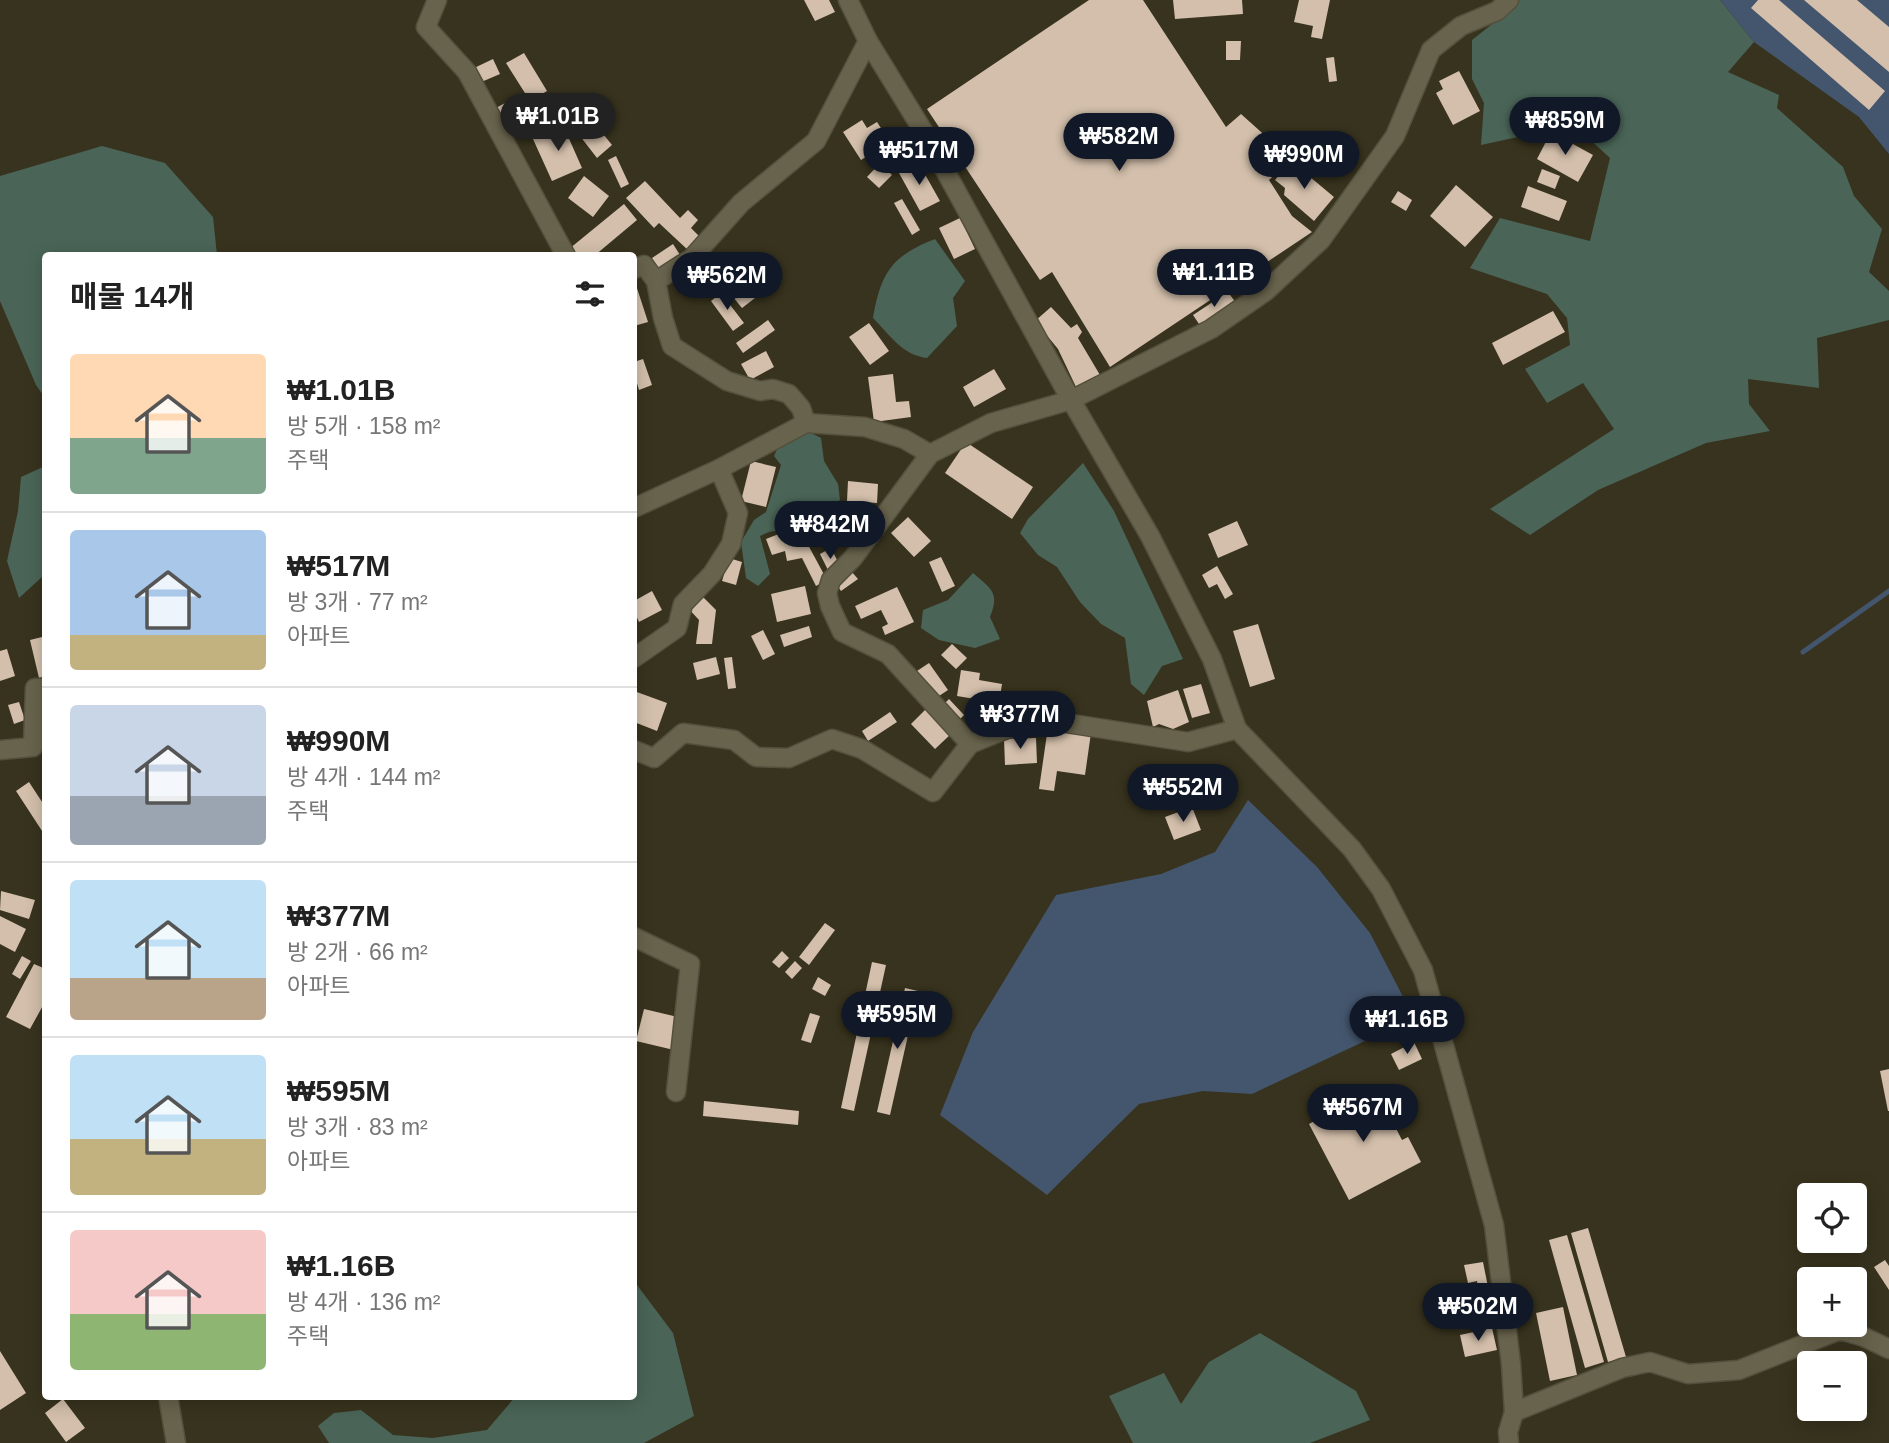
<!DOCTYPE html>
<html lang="ko">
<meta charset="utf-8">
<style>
body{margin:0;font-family:Arial,"Noto Sans KR",sans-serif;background:#f2f2f2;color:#222;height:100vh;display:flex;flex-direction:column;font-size:26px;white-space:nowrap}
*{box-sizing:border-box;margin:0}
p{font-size:23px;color:#767676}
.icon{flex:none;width:38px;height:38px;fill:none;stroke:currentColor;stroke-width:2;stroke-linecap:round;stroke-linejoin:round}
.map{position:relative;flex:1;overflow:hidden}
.side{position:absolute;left:42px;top:252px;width:595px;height:1148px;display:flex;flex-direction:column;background:#fff;border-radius:7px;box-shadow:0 4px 18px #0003}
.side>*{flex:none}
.fabs{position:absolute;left:1797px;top:1183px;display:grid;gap:14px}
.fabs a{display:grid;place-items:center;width:70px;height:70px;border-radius:7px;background:#fff;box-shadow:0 4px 18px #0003;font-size:35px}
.price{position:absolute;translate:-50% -60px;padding:0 16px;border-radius:24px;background:#111827;color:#fff;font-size:23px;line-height:46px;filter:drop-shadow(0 2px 4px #0008)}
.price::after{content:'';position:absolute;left:50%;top:42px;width:21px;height:16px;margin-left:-10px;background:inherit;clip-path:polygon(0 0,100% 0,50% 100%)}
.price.current{background:#222;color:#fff}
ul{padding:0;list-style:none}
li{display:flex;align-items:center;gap:21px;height:175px;padding:0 28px}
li+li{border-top:2px solid #e0e0e0}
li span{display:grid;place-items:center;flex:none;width:196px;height:140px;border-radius:7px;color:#555}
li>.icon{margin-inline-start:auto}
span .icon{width:84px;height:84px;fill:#fffc;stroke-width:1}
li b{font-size:30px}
h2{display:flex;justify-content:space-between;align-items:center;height:84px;padding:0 28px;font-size:30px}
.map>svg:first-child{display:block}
.green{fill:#4a6557}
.water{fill:#44566e}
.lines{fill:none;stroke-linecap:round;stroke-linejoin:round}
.stream{stroke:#44566e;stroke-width:5}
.building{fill:#d3bfab}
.minor-casing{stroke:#54503d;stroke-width:21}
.tertiary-casing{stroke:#54503d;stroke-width:21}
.minor{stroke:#68634c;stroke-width:18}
.tertiary{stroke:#68634c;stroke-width:18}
</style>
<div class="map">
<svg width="1889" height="1443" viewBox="0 0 1889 1443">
<rect width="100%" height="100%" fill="#38331e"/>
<!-- green -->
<path class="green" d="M1499,0H1720L1754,42L1728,72L1779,95L1777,108L1843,167L1854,196L1882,229L1869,272L1889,291V320L1817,338L1819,388L1748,379L1749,404L1770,431L1706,443L1598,490L1530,535L1490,509L1614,429L1583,383L1547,403L1525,369L1570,345L1567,318L1547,294L1470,268L1500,218L1590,241L1610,158L1574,125L1481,145L1484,103L1472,79V40L1491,25Z
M102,146L165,163L213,217L217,255L46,256L45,398L36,385L0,301V176Z
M935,239L965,281L953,298L957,326L927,358C902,355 890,335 873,318C881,272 892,256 935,239Z
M805,430L821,438L824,461L838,484L840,500L801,527L769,532L760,536L770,574L758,586L746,578L741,542L754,520L766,512L781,465L774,456L778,447Z
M1083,463L1114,511L1183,659L1162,666L1144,695L1131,684L1125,638L1101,624L1080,602L1057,567L1038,555L1020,533L1028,519Z
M45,466V577H42L19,598L7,561L18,511L21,477Z
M973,573C991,589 1000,592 990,617L1000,639L975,648L939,640L921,628L923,610L948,600Z
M634,1281L673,1333L694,1416L644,1443H329L318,1426L334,1413L361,1410L393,1435L433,1438L487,1430L515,1397L634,1396Z
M1260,1333L1356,1391L1370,1420L1310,1443H1133L1109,1396L1164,1373L1181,1404L1209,1362Z"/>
<!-- water -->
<path class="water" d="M1720,0H1889V154L1859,117L1754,42Z
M1248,800L1317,867L1370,933L1414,1018L1252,1094L1203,1091L1139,1104L1047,1195L940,1115L973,1032L1056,895L1161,874L1215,852Z"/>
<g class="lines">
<!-- stream -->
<path class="stream" d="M1803,652L1889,591"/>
</g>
<!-- building -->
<path class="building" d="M804,0H829L835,12L815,21Z
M1089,0H1143L1226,127L1241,114L1287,155L1278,172L1269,180L1292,216L1312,232L1110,367L1052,272L1040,280L927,109Z
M1173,0H1242L1243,14L1175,19Z
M1299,0H1330L1322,39L1311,37L1313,26L1294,22Z
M1758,0H1779L1885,91L1869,110L1751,8Z
M1804,0H1857L1889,27V72Z
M1226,41H1241L1240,60H1226Z
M524,53L547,91L530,101L506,63Z
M1334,57L1337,81L1329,82L1326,58Z
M493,59L500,74L479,83L472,69Z
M1459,71L1480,111L1453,125L1436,93L1443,89L1439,81Z
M514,98L520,110L503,120L496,108Z
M862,120L867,128L877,122L890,142L861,160L843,132Z
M595,124L612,145L597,158L580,136Z
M563,125L582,168L552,181L533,139Z
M1551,132L1593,155L1578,182L1537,159Z
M616,156L629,184L621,188L608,160Z
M1291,161L1334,197L1314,221L1284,195L1285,188L1275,180Z
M918,162L940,201L920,211L899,173Z
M880,163L892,175L879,188L867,177Z
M1542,169L1560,176L1555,189L1537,182Z
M584,176L609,196L593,217L568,198Z
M645,181L680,218L688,210L698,220L691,228L702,239L689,251L659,223L654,228L626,198Z
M1456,185L1493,217L1465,247L1430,216Z
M1528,186L1567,201L1559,221L1521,207Z
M1398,191L1412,200L1406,211L1391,202Z
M902,199L920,230L912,235L894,203Z
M624,204L637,220L594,256H574L569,249Z
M960,218L975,249L954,259L939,228Z
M673,244L682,258L661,272L652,258Z
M703,260L720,281L701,297L683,275Z
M741,281L755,298L742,308L728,291Z
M634,285H636L648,322L634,326Z
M1228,292L1236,303L1201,327L1193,315Z
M721,293L744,323L733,331L711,301Z
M1051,307L1071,328L1077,324L1082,332L1078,338L1100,375L1077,389L1058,349L1035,321Z
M1553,311L1565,332L1503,365L1492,343Z
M768,320L775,330L743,353L736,343Z
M869,323L889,351L870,365L849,337Z
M766,351L774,367L750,380L741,364Z
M643,359L652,385L639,390L634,373V362Z
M994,369L1006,389L974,407L963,387Z
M893,374L896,402L909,401L911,417L874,422L868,377Z
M966,442L1033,487L1012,519L945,473Z
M751,461L776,467L766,507L741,501Z
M848,481L878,484L877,503L847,501Z
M837,507L847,523L820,541L810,525Z
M908,517L931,541L914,557L891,533Z
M1237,521L1248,545L1218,558L1208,534Z
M794,528L800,545L807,543L827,580L816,586L802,558L787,561L785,551L772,555L766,539Z
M831,548L841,568L830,574L820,554Z
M941,557L955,586L942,592L929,562Z
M729,558L742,562L736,585L722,581Z
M1217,566L1233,594L1225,599L1217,584L1209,588L1202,575Z
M851,571L858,579L841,591L835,582Z
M805,586L811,614L777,622L771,594Z
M897,587L914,622L885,635L882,627L888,624L881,610L861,619L855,606Z
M652,591L662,610L639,622L634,611V601Z
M699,593L716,610L712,644H696L699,620L687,607Z
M1258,624L1275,679L1250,687L1233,631Z
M809,626L812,637L784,647L780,635Z
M763,630L775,654L763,660L751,636Z
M46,636V676L39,678L30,640Z
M952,644L967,658L956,669L941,655Z
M7,649L15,676L0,681V651Z
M716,657L720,674L697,680L693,663Z
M732,657L736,688L728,689L724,658Z
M929,663L948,690L936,698L917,671Z
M961,670L980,673L979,680L1002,684L999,703L957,696Z
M1201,684L1210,713L1192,718L1183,689Z
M1178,690L1189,722L1173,729L1159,724L1153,727L1147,701Z
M634,691L667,703L657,731L634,722Z
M949,699L964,715L957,722L942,706Z
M19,702L25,720L14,724L8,705Z
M1013,705L1018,719L996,726L991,712Z
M927,708L951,734L935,749L911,724Z
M890,712L897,722L868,741L862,731Z
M1048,727L1091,733L1085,775L1057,771L1054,791L1039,789Z
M1036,738L1037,763L1005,765L1004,739Z
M29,782L46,808V837L16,791Z
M1192,807L1201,830L1174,840L1165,817Z
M1,891L35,900L29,919L0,910Z
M0,916L26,929L15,952L0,944Z
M825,923L835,930L809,965L799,957Z
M782,951L789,958L779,968L772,962Z
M22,956L31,961L20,979L12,974Z
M795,961L802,968L792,979L785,972Z
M872,962L886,965L854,1111L841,1108Z
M34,964L46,969V1000L30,1029L6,1017Z
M818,977L831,985L825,996L812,989Z
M905,988L918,991L890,1115L877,1112Z
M644,1009L682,1018L674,1050L636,1041Z
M810,1013L820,1016L811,1043L801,1040Z
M1414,1042L1422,1059L1399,1070L1391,1054Z
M1889,1069V1111H1888L1880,1071Z
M1375,1088L1402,1140L1408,1137L1421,1162L1349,1200L1309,1124Z
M704,1101L799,1111L798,1125L703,1116Z
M1588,1228L1626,1357L1608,1362L1571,1233Z
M1567,1235L1604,1362L1585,1368L1549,1240Z
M1885,1260L1889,1266V1290L1874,1267Z
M1483,1262L1489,1292L1479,1294L1477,1281L1468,1283L1464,1265Z
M1563,1307L1577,1375L1550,1381L1536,1313Z
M1492,1328L1497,1350L1465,1357L1460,1335Z
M0,1351L26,1393L0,1410Z
M63,1399L85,1428L66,1442L45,1413Z"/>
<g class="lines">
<!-- minor casing -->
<g class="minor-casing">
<path id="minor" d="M437,0L426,27L467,72L566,256
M634,269L644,265L656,281L663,318L672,346L727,381L760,391L773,389L789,394L801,408L806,423
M656,281L692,258L741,203L816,141L868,41
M930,454L853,558L831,580L827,593L830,606L842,632L888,654L970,744
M634,508L719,469L806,423L865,427L904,439L930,454L991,423L1071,400L1211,329L1266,291L1321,240L1395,136L1431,50L1461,26L1497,11L1509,0
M634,658L677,628L683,604L712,574L731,544L738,513L719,469
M0,750L33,747L35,688H46
M634,750L654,758L683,733L734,740L756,757L789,758L832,739L862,749L933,792L970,744L1034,718L1188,742L1237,729
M634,937L690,964L676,1092
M168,1396L176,1443
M1514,1412L1622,1368L1650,1362L1688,1374L1739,1370L1840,1330L1864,1337L1889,1349"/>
</g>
<!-- tertiary casing -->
<g class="tertiary-casing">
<path id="tertiary" d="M848,0L868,41L925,134L1071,400L1150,536L1212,659L1237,729L1352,849L1381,889L1423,970L1494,1225L1511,1364L1514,1412L1508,1432L1509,1443"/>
</g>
<!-- minor -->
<use href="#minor" class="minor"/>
<!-- tertiary -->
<use href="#tertiary" class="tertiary"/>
</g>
</svg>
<div class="fabs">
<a><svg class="icon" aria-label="locate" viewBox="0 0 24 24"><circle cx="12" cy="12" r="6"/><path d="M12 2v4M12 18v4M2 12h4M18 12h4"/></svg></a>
<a>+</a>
<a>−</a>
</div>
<b class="price current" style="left:558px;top:153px">₩1.01B</b>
<b class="price" style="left:1565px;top:157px">₩859M</b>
<b class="price" style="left:1119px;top:173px">₩582M</b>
<b class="price" style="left:919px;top:187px">₩517M</b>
<b class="price" style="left:1304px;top:191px">₩990M</b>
<b class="price" style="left:1214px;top:309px">₩1.11B</b>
<b class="price" style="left:727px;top:312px">₩562M</b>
<b class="price" style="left:830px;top:561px">₩842M</b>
<b class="price" style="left:1020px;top:751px">₩377M</b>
<b class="price" style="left:1183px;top:824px">₩552M</b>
<b class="price" style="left:897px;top:1051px">₩595M</b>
<b class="price" style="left:1407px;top:1056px">₩1.16B</b>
<b class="price" style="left:1363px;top:1144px">₩567M</b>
<b class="price" style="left:1478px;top:1343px">₩502M</b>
<section class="side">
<h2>매물 14개<svg class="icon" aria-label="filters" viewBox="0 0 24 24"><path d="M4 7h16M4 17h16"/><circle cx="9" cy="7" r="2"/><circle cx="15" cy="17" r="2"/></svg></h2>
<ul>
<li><span style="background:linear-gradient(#ffd9b3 60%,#7fa58c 0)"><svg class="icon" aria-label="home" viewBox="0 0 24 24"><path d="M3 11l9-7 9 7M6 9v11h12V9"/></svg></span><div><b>₩1.01B</b><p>방 5개 · 158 m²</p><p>주택</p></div></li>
<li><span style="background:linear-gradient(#a9c7e8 75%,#c2b280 0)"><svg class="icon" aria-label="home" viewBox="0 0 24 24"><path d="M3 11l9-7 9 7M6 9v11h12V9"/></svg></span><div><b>₩517M</b><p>방 3개 · 77 m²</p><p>아파트</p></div></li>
<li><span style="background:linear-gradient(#c9d6e8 65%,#9aa5b1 0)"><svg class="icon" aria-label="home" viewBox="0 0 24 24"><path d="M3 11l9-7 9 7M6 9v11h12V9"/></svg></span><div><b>₩990M</b><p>방 4개 · 144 m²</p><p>주택</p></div></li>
<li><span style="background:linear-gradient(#bfe0f5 70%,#b9a48a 0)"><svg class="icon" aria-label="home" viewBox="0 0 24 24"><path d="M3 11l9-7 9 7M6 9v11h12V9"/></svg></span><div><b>₩377M</b><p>방 2개 · 66 m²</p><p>아파트</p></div></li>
<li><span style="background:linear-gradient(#bfe0f5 60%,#c2b280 0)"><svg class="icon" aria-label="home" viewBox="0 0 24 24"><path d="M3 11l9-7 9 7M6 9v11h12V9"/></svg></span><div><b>₩595M</b><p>방 3개 · 83 m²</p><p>아파트</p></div></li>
<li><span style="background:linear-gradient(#f6c9c9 60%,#8fb573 0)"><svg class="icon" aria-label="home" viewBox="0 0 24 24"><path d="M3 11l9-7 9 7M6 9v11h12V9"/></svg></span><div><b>₩1.16B</b><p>방 4개 · 136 m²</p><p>주택</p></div></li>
</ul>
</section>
</div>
